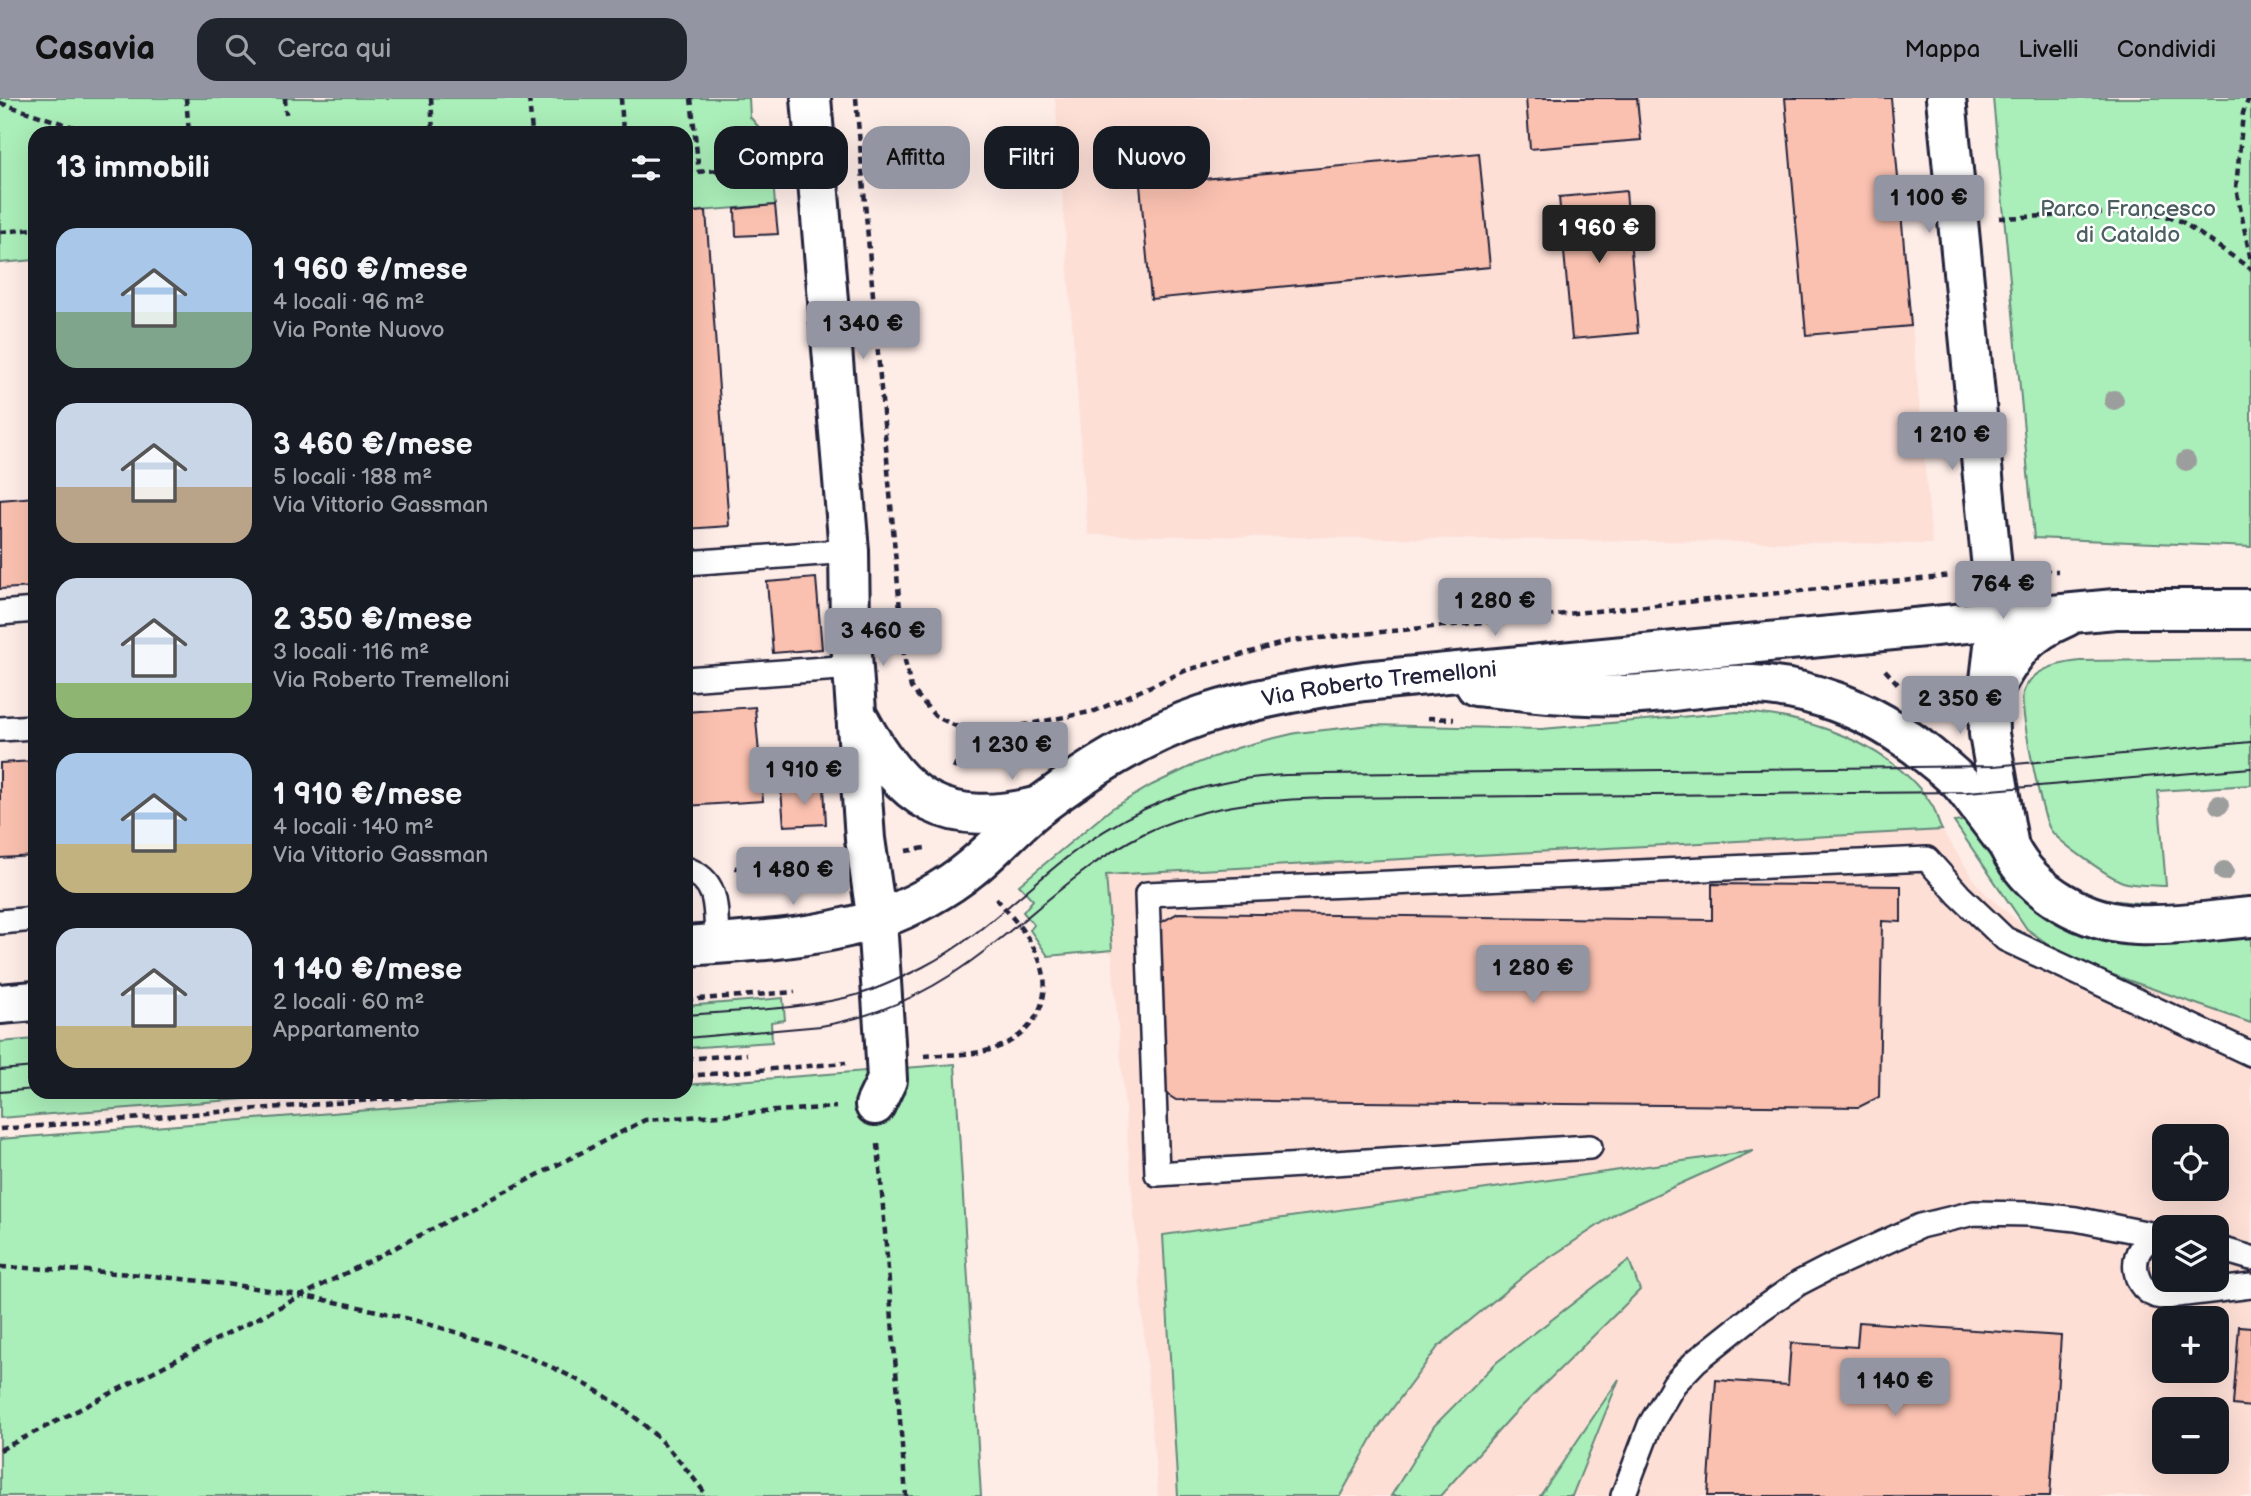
<!DOCTYPE html>
<html lang="it">
<meta charset="utf-8">
<style>
body{margin:0;font-family:"Balsamiq Sans",sans-serif;background:#20242c;color:#f1f3f6;height:100vh;display:flex;flex-direction:column;font-size:26px;white-space:nowrap}
*{box-sizing:border-box;margin:0}
p{font-size:23px;color:#9ea1a6}
.icon{flex:none;width:38px;height:38px;fill:none;stroke:currentColor;stroke-width:2;stroke-linecap:round;stroke-linejoin:round}
.map{position:relative;flex:1;overflow:hidden}
.side{position:absolute;left:28px;top:28px;width:665px;height:973px;display:flex;flex-direction:column;background:#171b24;border-radius:21px;box-shadow:0 7px 28px #0002}
.side>*{flex:none}
.guide{position:absolute;left:714px;top:28px;width:665px;height:63px;display:flex;gap:14px}
.buttons{position:absolute;left:2152px;top:1026px;display:grid;gap:14px}
.buttons a{display:grid;place-items:center;width:77px;height:77px;border-radius:14px;background:#171b24;box-shadow:0 7px 28px #0002;font-size:35px}
.price{position:absolute;translate:-50% -60px;padding:0 16px;border-radius:7px;background:#9495a2;color:#111;font-size:23px;line-height:46px;filter:drop-shadow(0 2px 4px #0008)}
.price::after{content:'';position:absolute;left:50%;top:42px;width:21px;height:16px;margin-left:-10px;background:inherit;clip-path:polygon(0 0,100% 0,50% 100%)}
.price.on{background:#222;color:#fff}
ul{padding:0;list-style:none}
li{display:flex;align-items:center;gap:21px;height:175px;padding:0 28px}
li span{display:grid;place-items:center;flex:none;width:196px;height:140px;border-radius:21px;color:#555}
li>.icon{margin-inline-start:auto}
span .icon{width:84px;height:84px;fill:#fffc;stroke-width:1}
li b{font-size:30px}
h2{display:flex;justify-content:space-between;align-items:center;height:84px;padding:0 28px;font-size:30px}
.tag{padding:0 24px;border-radius:21px;background:#171b24;box-shadow:0 7px 28px #0002;font-size:24px;line-height:63px}
.tag.on{background:#9495a2;color:#111}
header{display:flex;align-items:center;gap:42px;box-sizing:border-box;height:98px;padding:0 35px;background:#9495a2;color:#111}
header strong{font-size:33px}
nav{display:flex;gap:38px;margin-inline-start:auto;font-size:24px}
.search{width:490px;height:63px;background:#20242c;display:flex;align-items:center;gap:18px;box-sizing:border-box;padding:0 24px;border-radius:21px;color:#9ea1a6;font-size:26px}
.map>svg:first-child{display:block}
.built{fill:#fddfd6;fill-rule:evenodd}
.green{fill:#aaeeb9;stroke:#66887a;stroke-width:2}
.building{fill:#fac1b0;stroke:#22223b;stroke-width:2}
.lines{fill:none;stroke-linecap:round;stroke-linejoin:round}
.lane-casing{stroke:#22223b;stroke-width:28}
.street-casing{stroke:#22223b;stroke-width:44}
.secondary-casing{stroke:#22223b;stroke-width:44}
.path{stroke:#22223b;stroke-width:4.5;stroke-dasharray:7 5;stroke-linecap:butt}
.lane{stroke:#fff;stroke-width:23}
.street{stroke:#fff;stroke-width:38}
.secondary{stroke:#fff;stroke-width:38}
.tram{stroke:#22223b;stroke-width:2}
.tree{fill:#9c9e9d}
.labels{text-anchor:middle;stroke-width:5;stroke-linejoin:round;paint-order:stroke}
.park-label{font-size:23px;fill:#4b5f61;stroke:#fff}
.street-label{font-size:23px;fill:#22223b;stroke:#fff}
</style>
<header>
<strong>Casavia</strong>
<div class="search"><svg class="icon" aria-label="search" viewBox="0 0 24 24"><circle cx="10" cy="10" r="6"/><path d="M15 15l6 6"/></svg>Cerca qui</div>
<nav><a>Mappa</a><a>Livelli</a><a>Condividi</a></nav>
</header>
<div class="map">
<svg width="2251" height="1398" viewBox="0 0 2251 1398">
<rect width="100%" height="100%" fill="#feece7"/>
<filter id="ink" filterUnits="userSpaceOnUse"><feTurbulence type="fractalNoise" baseFrequency=".0143" numOctaves="2"/><feDisplacementMap in="SourceGraphic" scale="14" xChannelSelector="R" yChannelSelector="G"/><feConvolveMatrix kernelMatrix="1 2 1 2 8 2 1 2 1" color-interpolation-filters="sRGB"/></filter>
<g filter="url(#ink)">
<!-- built -->
<path class="built" d="M1055,0H1891L1932,446L1088,437Z
M1942,732L1977,786L1987,797L2027,831L2070,862L2251,925V1398H1158L1105,777ZM2165,1038H2217V1090H2165ZM2165,1129H2217V1181H2165ZM2165,1220H2217V1272H2165ZM2165,1311H2217V1363H2165Z"/>
<!-- green -->
<path class="green" d="M0,0H749L750,19L770,42L775,107L686,114V35H35V162L0,165Z
M1993,0H2251V449L2034,440Z
M2251,561V687L2158,693L2166,788C2153,787 2135,788 2123,784C2109,779 2057,743 2050,731C2042,718 2019,608 2023,595C2030,571 2060,565 2080,563Z
M1737,614C1807,617 1892,646 1932,707C1937,715 1937,724 1942,732L1106,777L1112,852L1048,858L1030,832L1034,827L1023,814L1033,802L1019,787L1111,711L1152,687L1198,665L1237,650L1262,643L1296,635L1371,627L1542,631Z
M1979,721C2001,739 2031,768 2055,782C2113,815 2187,805 2251,805V925L2070,862L2027,831L1954,724Z
M783,900L785,922L771,924L772,944L686,950V908Z
M35,941V994H336L0,1020V944Z
M955,966L981,1398H0V1041L599,994H686V987Z
M1753,1053L1620,1113L1531,1172L1438,1249L1378,1330L1340,1398H1178L1163,1137Z
M1629,1162L1640,1192L1512,1318L1440,1398H1391L1434,1328L1497,1264Z
M1619,1281L1572,1398H1540Z"/>
<!-- building -->
<path class="building" d="M1526,0H1637L1641,42L1530,51Z
M1785,0H1891L1911,228L1806,237Z
M1479,55L1490,169L1151,201L1140,87Z
M1626,93L1638,235L1572,241L1559,99Z
M775,107L778,136L736,138L735,111Z
M706,113L729,428L686,431V115Z
M35,399V489L0,491V402Z
M816,480L822,551L773,555L767,484Z
M755,609L763,703L686,708V614Z
M35,663V758L0,760V665Z
M824,689L826,726L784,728L781,692Z
M1712,786L1901,788V824L1882,823L1879,999L1859,1009L1176,1002L1157,990L1158,826L1178,815L1712,822Z
M1859,1224L2061,1238L2050,1398H1708L1716,1282L1788,1287L1791,1245L1857,1249Z
M2239,1228L2251,1229V1309L2233,1307Z"/>
<g class="lines">
<!-- lane casing -->
<g class="lane-casing">
<path id="lane" d="M686,465L849,453
M0,515L35,512
M686,581L853,569
M0,631L35,629
M686,771C721,783 715,814 717,846
M0,824L35,821
M1590,1049L1157,1076L1147,796L1927,761L1959,797L2005,841L2251,956
M2165,1137C2119,1142 2131,1208 2173,1198C2182,1196 2189,1190 2194,1181
M2217,1150L2251,1160
M2177,1197L2251,1188
M1623,1398L1650,1327L1674,1286L1696,1263L1760,1212L1799,1185L1826,1171L1920,1128L1974,1115L2030,1116L2076,1121L2160,1138"/>
</g>
<!-- street casing -->
<g class="street-casing">
<path id="street" d="M811,0L849,453L850,528L865,741L877,823L885,944L887,982L875,1007
M1997,522L2115,511H2251
M1988,600C2011,560 2021,538 2066,519
M859,621C903,704 946,731 1040,708"/>
</g>
<!-- secondary casing -->
<g class="secondary-casing">
<g id="secondary">
<path d="M1946,0L1997,522L1988,600L1989,636L2009,749C2032,795 2086,825 2137,827C2173,829 2215,822 2251,819"/>
<path d="M1476,588C1525,593 1576,599 1625,597C1661,596 1696,589 1731,587C1804,584 1873,612 1928,657C1940,667 1954,677 1964,689C1978,707 1992,726 2006,744"/>
<path id="s1" d="M686,848C740,844 795,842 848,829C859,826 870,825 879,821C910,810 946,791 971,770C996,750 1017,725 1042,706C1090,670 1146,636 1203,617C1256,600 1309,591 1364,583L1997,522"/>
<path d="M0,906L35,903"/>
</g>
</g>
<!-- path -->
<path class="path" d="M186,0L189,35
M285,0L286,16
M431,0L433,35
M529,0L532,35
M621,0L623,35
M691,0L699,74
M856,0L904,558L911,590L935,618L964,632L1004,631L1095,613L1187,572L1290,543L1952,478
M2249,0L2243,15L2236,90L2251,163
M0,5L92,35
M686,75L776,67
M1999,120L2115,115L2165,118L2181,123L2251,171
M0,134L35,131
M2031,473H2058
M1885,572L1898,586
M1428,620L1454,621
M954,671L969,631
M906,753L925,750
M735,770L828,762
M686,902L795,894
M924,958C948,956 976,958 999,949C1035,935 1055,898 1039,861C1030,838 1011,818 995,799
M686,961L747,956
M686,978L846,965
M0,1031L476,994
M878,1046L906,1398
M0,1169C156,1174 315,1190 465,1237C522,1255 579,1277 627,1313C659,1337 684,1367 707,1398
M0,1352L645,1022L836,1009"/>
<!-- lane -->
<use href="#lane" class="lane"/>
<!-- street -->
<use href="#street" class="street"/>
<!-- secondary -->
<use href="#secondary" class="secondary"/>
<!-- tram -->
<path class="tram" d="M686,917C743,912 804,912 860,896C881,890 903,879 923,869C977,841 1019,797 1066,760C1113,723 1169,695 1228,684C1259,677 1292,677 1323,676L1994,668L2251,644
M686,940L821,928C873,919 924,897 967,866C1027,824 1077,769 1143,736C1200,708 1262,702 1325,700L1967,694L2251,670
M0,972L35,969
M0,994L35,991"/>
</g>
<!-- trees -->
<g class="tree">
<circle cx="2114" cy="302" r="10"/>
<circle cx="2186" cy="363" r="10"/>
<circle cx="2219" cy="707" r="10"/>
<circle cx="2224" cy="773" r="10"/>
</g>
</g>
<g class="labels">
<!-- park labels -->
<g class="park-label">
<text x="2128" y="118">Parco Francesco<tspan x="2128" dy="26">di Cataldo</tspan></text>
</g>
<!-- street labels -->
<g class="street-label">
<text dy="8" stroke="none"><textPath href="#s1" startOffset="761">Via Roberto Tremelloni</textPath></text>
</g>
</g>
</svg>
<div class="buttons">
<a><svg class="icon" aria-label="locate" viewBox="0 0 24 24"><circle cx="12" cy="12" r="6"/><path d="M12 2v4M12 18v4M2 12h4M18 12h4"/></svg></a>
<a><svg class="icon" aria-label="layers" viewBox="0 0 24 24"><path d="M12 4l9 5-9 5-9-5zM3 14l9 5 9-5"/></svg></a>
<a>+</a>
<a>−</a>
</div>
<b class="price" style="left:1929px;top:137px">1 100 €</b>
<b class="price on" style="left:1599px;top:167px">1 960 €</b>
<b class="price" style="left:863px;top:263px">1 340 €</b>
<b class="price" style="left:1952px;top:374px">1 210 €</b>
<b class="price" style="left:2003px;top:523px">764 €</b>
<b class="price" style="left:1495px;top:540px">1 280 €</b>
<b class="price" style="left:883px;top:570px">3 460 €</b>
<b class="price" style="left:1960px;top:638px">2 350 €</b>
<b class="price" style="left:1012px;top:684px">1 230 €</b>
<b class="price" style="left:804px;top:709px">1 910 €</b>
<b class="price" style="left:793px;top:809px">1 480 €</b>
<b class="price" style="left:1533px;top:907px">1 280 €</b>
<b class="price" style="left:1895px;top:1320px">1 140 €</b>
<div class="guide">
<a class="tag">Compra</a>
<a class="tag on">Affitta</a>
<a class="tag">Filtri</a>
<a class="tag">Nuovo</a>
</div>
<section class="side">
<h2>13 immobili<svg class="icon" aria-label="filters" viewBox="0 0 24 24"><path d="M4 7h16M4 17h16"/><circle cx="9" cy="7" r="2"/><circle cx="15" cy="17" r="2"/></svg></h2>
<ul>
<li><span style="background:linear-gradient(#a9c7e8 60%,#7fa58c 0)"><svg class="icon" aria-label="home" viewBox="0 0 24 24"><path d="M3 11l9-7 9 7M6 9v11h12V9"/></svg></span><div><b>1 960 €/mese</b><p>4 locali · 96 m²</p><p>Via Ponte Nuovo</p></div></li>
<li><span style="background:linear-gradient(#c9d6e8 60%,#b9a48a 0)"><svg class="icon" aria-label="home" viewBox="0 0 24 24"><path d="M3 11l9-7 9 7M6 9v11h12V9"/></svg></span><div><b>3 460 €/mese</b><p>5 locali · 188 m²</p><p>Via Vittorio Gassman</p></div></li>
<li><span style="background:linear-gradient(#c9d6e8 75%,#8fb573 0)"><svg class="icon" aria-label="home" viewBox="0 0 24 24"><path d="M3 11l9-7 9 7M6 9v11h12V9"/></svg></span><div><b>2 350 €/mese</b><p>3 locali · 116 m²</p><p>Via Roberto Tremelloni</p></div></li>
<li><span style="background:linear-gradient(#a9c7e8 65%,#c2b280 0)"><svg class="icon" aria-label="home" viewBox="0 0 24 24"><path d="M3 11l9-7 9 7M6 9v11h12V9"/></svg></span><div><b>1 910 €/mese</b><p>4 locali · 140 m²</p><p>Via Vittorio Gassman</p></div></li>
<li><span style="background:linear-gradient(#c9d6e8 70%,#c2b280 0)"><svg class="icon" aria-label="home" viewBox="0 0 24 24"><path d="M3 11l9-7 9 7M6 9v11h12V9"/></svg></span><div><b>1 140 €/mese</b><p>2 locali · 60 m²</p><p>Appartamento</p></div></li>
</ul>
</section>
</div>
